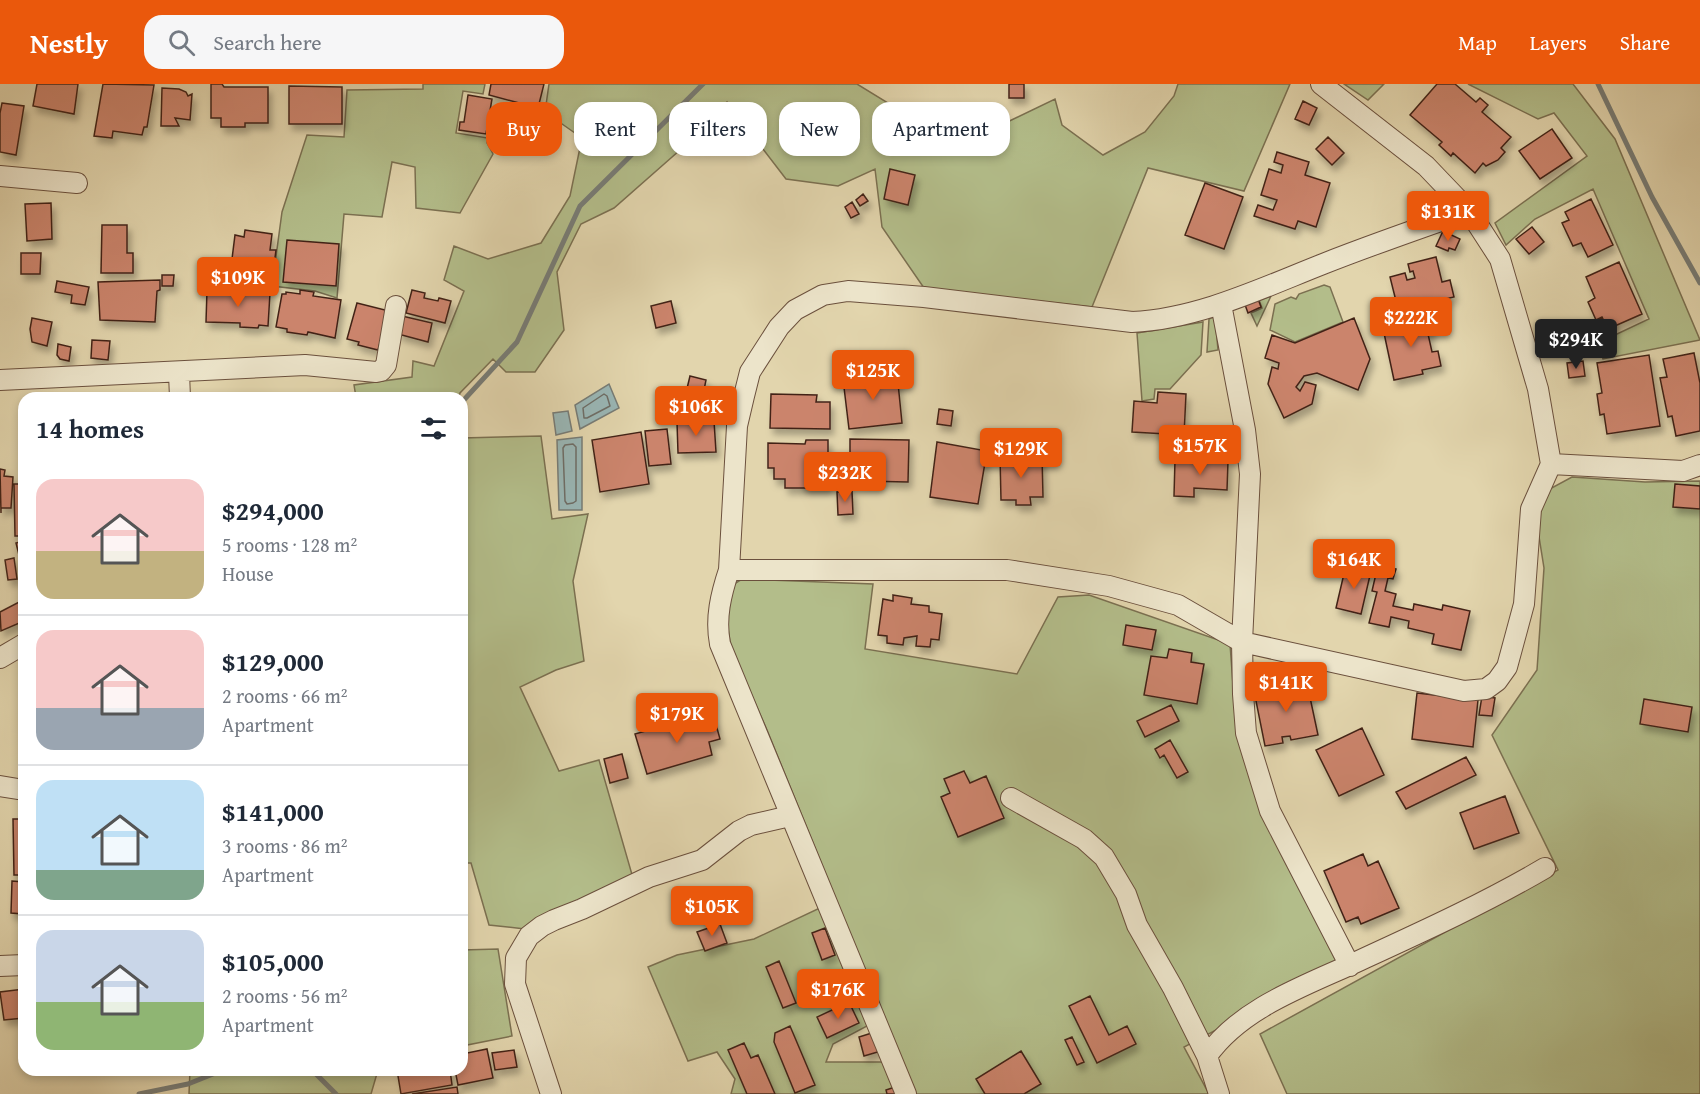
<!DOCTYPE html>
<meta charset="utf-8">
<style>
body{margin:0;font-family:"Gentium Book Plus",serif;background:#f6f6f7;color:#1f2937;height:100vh;display:flex;flex-direction:column;font-size:22px;white-space:nowrap}
*{box-sizing:border-box;margin:0}
p{font-size:20px;color:#747a83}
.icon{flex:none;width:33px;height:33px;fill:none;stroke:currentColor;stroke-width:2;stroke-linecap:round;stroke-linejoin:round}
.map{position:relative;flex:1;overflow:hidden}
.drawer{position:absolute;left:18px;top:308px;width:450px;height:684px;display:flex;flex-direction:column;background:#fff;border-radius:18px;box-shadow:0 3px 9px #0003}
.drawer>*{flex:none}
.guide{position:absolute;left:486px;top:18px;width:570px;height:54px;display:flex;gap:12px}
.price{position:absolute;translate:-50% -51px;padding:0 14px;border-radius:6px;background:#ea580c;color:#fff;font-size:20px;line-height:39px;filter:drop-shadow(0 2px 3px #0008)}
.price::after{content:'';position:absolute;left:50%;top:36px;width:18px;height:14px;margin-left:-9px;background:inherit;clip-path:polygon(0 0,100% 0,50% 100%)}
.price.selected{background:#222;color:#fff}
ul{padding:0;list-style:none}
li{display:flex;align-items:center;gap:18px;height:150px;padding:0 18px}
li+li{border-top:2px solid #e0e1e3}
li span{display:grid;place-items:center;flex:none;width:168px;height:120px;border-radius:18px;color:#555}
li>.icon{margin-inline-start:auto}
span .icon{width:72px;height:72px;fill:#fffc;stroke-width:1}
li b{font-size:26px}
h2{display:flex;justify-content:space-between;align-items:center;height:72px;padding:0 18px;font-size:26px}
.tag{padding:0 21px;border-radius:18px;background:#fff;box-shadow:0 3px 9px #0003;font-size:21px;line-height:54px}
.tag.selected{background:#ea580c;color:#fff}
header{display:flex;align-items:center;gap:36px;box-sizing:border-box;height:84px;padding:0 30px;background:#ea580c;color:#fff}
header strong{font-size:28px}
nav{display:flex;gap:33px;margin-inline-start:auto;font-size:21px}
.search{width:420px;height:54px;background:#f6f6f7;display:flex;align-items:center;gap:15px;box-sizing:border-box;padding:0 21px;border-radius:18px;color:#747a83;font-size:22px}
.map>svg:first-child{display:block}
.green{fill:#b3bd8a;stroke:#7b7051;stroke-width:1.5}
.water{fill:#99b6b5;stroke:#777c76;stroke-width:1.5}
.lines{fill:none;stroke-linecap:round;stroke-linejoin:round}
.shore{stroke:#6e6d66;stroke-width:1.5}
.stream{stroke:#777c76;stroke-width:5}
.building{fill:#cb846c;stroke:#432418;stroke-width:1.5;filter:url(#shadow)}
.minor-casing{stroke:#6b503d;stroke-width:22}
.minor{stroke:#ece4ca;stroke-width:20}
</style>
<header>
<strong>Nestly</strong>
<div class="search"><svg class="icon" aria-label="search" viewBox="0 0 24 24"><circle cx="10" cy="10" r="6"/><path d="M15 15l6 6"/></svg>Search here</div>
<nav><a>Map</a><a>Layers</a><a>Share</a></nav>
</header>
<div class="map">
<svg width="1700" height="1010" viewBox="0 0 1700 1010">
<defs>
<filter id="shadow"><feDropShadow dx="3.5" dy="6" stdDeviation="3" flood-color="#0004"/></filter>
</defs>
<rect width="100%" height="100%" fill="#e2d5ad"/>
<filter id="stains"><feTurbulence type="fractalNoise" baseFrequency=".00333" numOctaves="4"/><feColorMatrix values="0 0 0 0 .2 0 0 0 0 .09 0 0 0 0 .02 0 0 0 .5 -.17"/></filter>
<radialGradient id="worn" r=".72"><stop offset=".6" stop-color="#630" stop-opacity="0"/><stop offset="1" stop-color="#630" stop-opacity=".3"/></radialGradient>
<!-- green -->
<path class="green" d="M423,0H485L483,10L463,7L456,49L488,54L487,59L493,70L460,129L416,124L415,83L392,78L382,133L344,130L337,214L315,207L272,202L282,128L307,51L344,53L347,6L423,5Z
M549,0H857L893,22L908,35L945,37L997,43L1055,15L1062,41L1103,71L1145,48L1174,12L1178,0H1290L1244,107L1148,84L1092,223L924,204L882,143L875,85L838,102L786,95L727,18L680,66L614,124L581,140L557,188L564,246L535,288H506L493,275L460,309L459,313H356L354,301L412,293L413,277L434,282L464,207L444,196L454,162L488,175L541,159L570,112L582,54L545,28Z
M1344,0H1384L1368,16Z
M1468,0H1573L1615,55L1700,256L1603,275L1598,259L1649,235L1593,105L1535,135L1506,161L1495,139L1587,72L1554,29L1538,35Z
M1324,201L1330,203L1343,238L1295,258L1270,246L1275,220L1291,213L1296,215L1299,210Z
M1271,212L1257,242L1251,229L1262,224L1259,216Z
M1215,232L1218,266L1207,268L1209,235Z
M1203,238L1201,271L1170,305H1155L1154,315L1142,317L1137,249Z
M541,352L552,435L588,430L573,497L584,577L556,586L520,603L559,687L599,676L633,794L525,845L489,841L471,779H462V354Z
M1572,393L1645,398L1700,397V1010H1287L1260,950L1558,786L1492,651L1537,586L1544,484L1537,440L1546,407Z
M742,495L873,500L865,565L1017,590L1058,513L1089,511L1230,560L1236,641L1277,755L1338,881L1184,963L1209,1010H915L767,646L731,564L726,531L731,502Z
M824,822L869,941L833,960L826,978H889L902,1010H731L735,995L717,968L688,977L648,883L677,871L754,855Z
M498,865L512,952L462,962V866Z
M190,986H378L371,1010H189Z"/>
<!-- water -->
<path class="water" d="M609,300L619,324L580,345L575,321Z
M568,327L572,347L556,351L553,329Z
M582,353V426H559L557,356Z"/>
<g class="lines">
<!-- shore -->
<path class="shore" d="M604,310L607,312L610,322L587,334H584L583,324Z
M573,360L576,363V417L573,419L567,420L565,417L563,364L565,361Z"/>
<!-- stream -->
<path class="stream" d="M1598,0L1652,113L1700,199
M462,318L517,258L580,122L703,0
M462,361V364
M312,986L336,1010
M139,1010L188,1000L223,986"/>
</g>
<!-- building -->
<path class="building" d="M37,0H78L74,30L33,22Z
M103,0L154,1L147,43H144L142,51L113,47L112,54L94,52Z
M211,0H222L224,3H268V39H245V43H221V34H211Z
M491,0H544L538,24L489,11Z
M1009,0H1024V14H1009Z
M1437,0H1455L1476,18L1480,14L1488,21L1482,28L1511,53L1501,64L1505,68L1498,76L1486,82L1483,79L1475,89L1453,69L1451,72L1439,61L1442,58L1410,31Z
M289,2L342,3V40H289Z
M162,4L179,5L186,8L188,12L192,10L190,36L175,34L179,42H161Z
M468,11L492,15L486,50L459,46L460,38H464Z
M1303,17L1317,24L1309,41L1295,35Z
M2,19L24,22L16,71L0,68V29Z
M1552,45L1572,74L1540,95L1519,67Z
M1328,53L1344,69L1332,81L1316,65Z
M1277,68L1309,78L1305,91L1330,99L1316,143L1298,137L1295,145L1254,132L1258,121L1273,126L1277,116L1261,111L1269,85L1281,89L1283,81L1274,78Z
M890,85L915,91L908,121L884,115Z
M1205,99L1243,113L1224,165L1185,151Z
M863,110L868,117L860,122L856,116Z
M1591,115L1613,161L1588,173L1581,159L1573,162L1562,139L1569,136L1565,128Z
M852,118L859,130L851,134L845,123Z
M51,119L52,155L27,157L25,120Z
M102,141H127V169H133V189H101Z
M1532,143L1544,158L1529,170L1516,155Z
M245,146L272,150L270,166H276L273,189L231,183L235,151L244,153Z
M1443,147L1460,155L1455,166L1449,164L1448,167L1436,162Z
M287,156L339,160L336,202L283,198Z
M21,169H41L40,190H21Z
M1436,173L1442,198L1450,196L1454,213L1398,225L1390,193L1405,189L1407,196L1415,194L1413,187L1410,188L1408,180Z
M1619,178L1642,230L1608,245L1602,233L1596,236L1588,218L1595,214L1586,193Z
M162,191H174L173,202H162Z
M160,196V206L157,207L155,238L100,236L98,198Z
M57,197L89,203L85,221L71,219L72,211L55,208Z
M207,206L270,209L268,242L259,241L258,244L240,243V239L206,238Z
M300,206L314,208L313,212L341,216L335,254L308,248L307,251L287,248V245L276,243L282,210H286V208L300,210Z
M412,206L425,209L424,214L438,217L439,214L451,217L445,239L406,229Z
M1257,212L1261,223L1248,229L1244,218Z
M671,217L676,239L656,244L651,222Z
M357,219L389,227L378,266L358,261L359,258L347,255Z
M402,232L432,239L428,258L398,250Z
M1429,232L1433,249L1428,250L1432,268L1438,267L1441,282L1422,286L1423,290L1394,296L1384,249L1390,248L1388,240Z
M32,234L52,238L47,262L32,258L30,245Z
M1354,234L1370,275L1358,306L1317,289L1304,292L1296,303L1300,307L1305,298L1316,301L1312,320L1284,334L1268,300L1272,283L1278,285L1279,279L1265,274L1272,251L1295,259Z
M92,256L110,257L108,276L91,274Z
M58,260L71,263L69,277L60,275L57,271Z
M1694,269L1700,299V347L1676,352L1672,332L1668,333L1660,294L1667,293L1663,275Z
M1649,271L1660,342L1607,350L1604,330L1600,331L1597,310L1602,309L1597,279Z
M1583,277L1585,292L1569,294L1567,279Z
M897,289L902,339L849,345L843,295Z
M690,292L706,296L701,321L684,317Z
M1158,308L1186,310L1184,351L1132,348L1134,317L1157,319Z
M771,310L817,311L816,318H830V345L770,344Z
M939,325L953,327L951,342L937,340Z
M714,337L716,368L678,369L677,338Z
M667,345L671,380L649,382L645,347Z
M641,348L649,400L600,408L592,356Z
M850,355L909,356L908,398L861,397V392H850Z
M806,356H828V404H785V395H774V384H768V359L805,360Z
M937,358L987,367L978,420L930,413Z
M1000,372H1042L1043,413H1030L1031,421H1016V416H1001Z
M1175,376L1228,377L1227,406L1194,404V413L1174,412Z
M0,385L5,386L4,392L13,393L11,424H1V429Z
M14,400H24V452H15Z
M1675,400L1700,402V425L1673,423Z
M852,407L853,430L838,431L837,408Z
M24,457V478L21,479L16,459Z
M14,474L17,495L8,496L5,476Z
M1346,481L1371,487L1361,530L1336,524Z
M1378,481L1396,485L1393,495L1388,494L1385,507L1396,510L1393,522L1413,526L1414,520L1442,526L1443,521L1470,527L1461,566L1432,560L1434,550L1408,544L1409,537L1391,533L1389,543L1369,539L1377,508L1372,507Z
M893,511L912,514L911,520L929,522V528L942,530L939,556L931,555L930,563L916,562L917,552L904,554L903,561L887,559V552L878,551L883,515L893,517Z
M21,517L24,525V537L1,547L0,528Z
M1126,541L1156,546L1152,566L1123,561Z
M1169,565L1192,569L1191,578L1204,580L1197,620L1144,611L1151,572L1167,574Z
M1295,595L1298,606L1308,604L1318,651L1291,656L1290,652L1282,653L1283,659L1265,662L1255,612L1270,610L1268,600Z
M1417,609L1478,616L1473,663L1412,655Z
M1482,612L1495,614L1492,632L1479,631Z
M1644,615L1692,623L1688,648L1640,640Z
M1171,621L1179,637L1145,653L1137,637Z
M701,631L704,640L715,637L720,655L709,658L712,671L647,690L635,650Z
M1362,644L1384,691L1339,712L1316,666Z
M1170,656L1188,688L1177,694L1164,671L1160,674L1155,665Z
M622,670L628,694L610,699L604,675Z
M1466,673L1476,691L1406,725L1396,708Z
M964,687L970,699L986,692L1004,734L958,753L941,713L950,709L944,695Z
M1505,712L1519,749L1474,765L1460,729Z
M21,730H24V791H14L13,735H22Z
M1363,770L1368,782L1378,777L1399,824L1361,840L1358,833L1346,838L1324,787Z
M12,797L24,798V834L23,830L11,829Z
M720,840L727,859L705,867L697,848Z
M825,844L835,871L822,876L812,849Z
M779,877L796,919L783,924L766,883Z
M24,905V934L4,936L0,908Z
M1090,912L1109,951L1127,942L1136,960L1097,979L1069,922Z
M849,918L859,939L827,954L817,933Z
M790,942L815,1001L795,1009L774,958L775,949Z
M875,948L881,967L864,972L859,953Z
M1072,953L1084,978L1077,981L1065,956Z
M744,959L751,974L758,971L775,1010H747L728,966Z
M487,965L493,994L458,1001L455,986H462V970Z
M514,966L517,983L495,986L492,969Z
M1021,967L1041,1000L1024,1010H985L976,995Z
M397,986H450L452,1001L401,1010Z
M898,1002L901,1010H887L886,1006Z
M457,1003L458,1010H412Z"/>
<g class="lines">
<!-- minor casing -->
<g class="minor-casing">
<path id="minor" d="M1321,0L1426,82L1469,127
M0,92L77,99
M1221,220L1245,346L1250,390L1242,558L1243,610L1246,649L1270,727L1350,882
M179,289L180,314
M0,296L305,281L376,288L381,287L386,281L396,222
M1551,380L1683,387L1700,381
M729,486H1007L1109,502L1178,521L1242,558L1464,607L1486,605L1497,597L1507,583L1524,520L1531,425L1551,380L1538,305L1500,175L1469,127C1420,144 1371,161 1323,180C1262,204 1198,235 1132,238L924,213L848,207L823,211L795,226L779,243L750,288L744,312L737,342L729,486C721,510 715,534 720,560L906,1010
M0,574L24,560
M0,702L24,706
M1011,714L1084,755L1104,773L1126,810L1137,841L1173,904L1207,972L1219,1010
M0,882L24,881
M1207,972C1243,921 1311,900 1365,874C1426,846 1487,818 1545,784
M551,1010L515,900L516,874L529,852L542,842L554,836L582,825L649,793L702,776L739,747L751,741L790,732"/>
</g>
<!-- minor -->
<use href="#minor" class="minor"/>
</g>
<rect width="100%" height="100%" filter="url(#stains)"/>
<rect width="100%" height="100%" fill="url(#worn)"/>
</svg>
<b class="price" style="left:1448px;top:158px">$131K</b>
<b class="price" style="left:238px;top:224px">$109K</b>
<b class="price" style="left:1411px;top:264px">$222K</b>
<b class="price selected" style="left:1576px;top:286px">$294K</b>
<b class="price" style="left:873px;top:317px">$125K</b>
<b class="price" style="left:696px;top:353px">$106K</b>
<b class="price" style="left:1200px;top:392px">$157K</b>
<b class="price" style="left:1021px;top:395px">$129K</b>
<b class="price" style="left:845px;top:419px">$232K</b>
<b class="price" style="left:1354px;top:506px">$164K</b>
<b class="price" style="left:1286px;top:629px">$141K</b>
<b class="price" style="left:677px;top:660px">$179K</b>
<b class="price" style="left:712px;top:853px">$105K</b>
<b class="price" style="left:838px;top:936px">$176K</b>
<div class="guide">
<a class="tag selected">Buy</a>
<a class="tag">Rent</a>
<a class="tag">Filters</a>
<a class="tag">New</a>
<a class="tag">Apartment</a>
</div>
<section class="drawer">
<h2>14 homes<svg class="icon" aria-label="filters" viewBox="0 0 24 24"><path d="M4 7h16M4 17h16"/><circle cx="9" cy="7" r="2"/><circle cx="15" cy="17" r="2"/></svg></h2>
<ul>
<li><span style="background:linear-gradient(#f6c9c9 60%,#c2b280 0)"><svg class="icon" aria-label="home" viewBox="0 0 24 24"><path d="M3 11l9-7 9 7M6 9v11h12V9"/></svg></span><div><b>$294,000</b><p>5 rooms · 128 m²</p><p>House</p></div></li>
<li><span style="background:linear-gradient(#f6c9c9 65%,#9aa5b1 0)"><svg class="icon" aria-label="home" viewBox="0 0 24 24"><path d="M3 11l9-7 9 7M6 9v11h12V9"/></svg></span><div><b>$129,000</b><p>2 rooms · 66 m²</p><p>Apartment</p></div></li>
<li><span style="background:linear-gradient(#bfe0f5 75%,#7fa58c 0)"><svg class="icon" aria-label="home" viewBox="0 0 24 24"><path d="M3 11l9-7 9 7M6 9v11h12V9"/></svg></span><div><b>$141,000</b><p>3 rooms · 86 m²</p><p>Apartment</p></div></li>
<li><span style="background:linear-gradient(#c9d6e8 60%,#8fb573 0)"><svg class="icon" aria-label="home" viewBox="0 0 24 24"><path d="M3 11l9-7 9 7M6 9v11h12V9"/></svg></span><div><b>$105,000</b><p>2 rooms · 56 m²</p><p>Apartment</p></div></li>
</ul>
</section>
</div>
